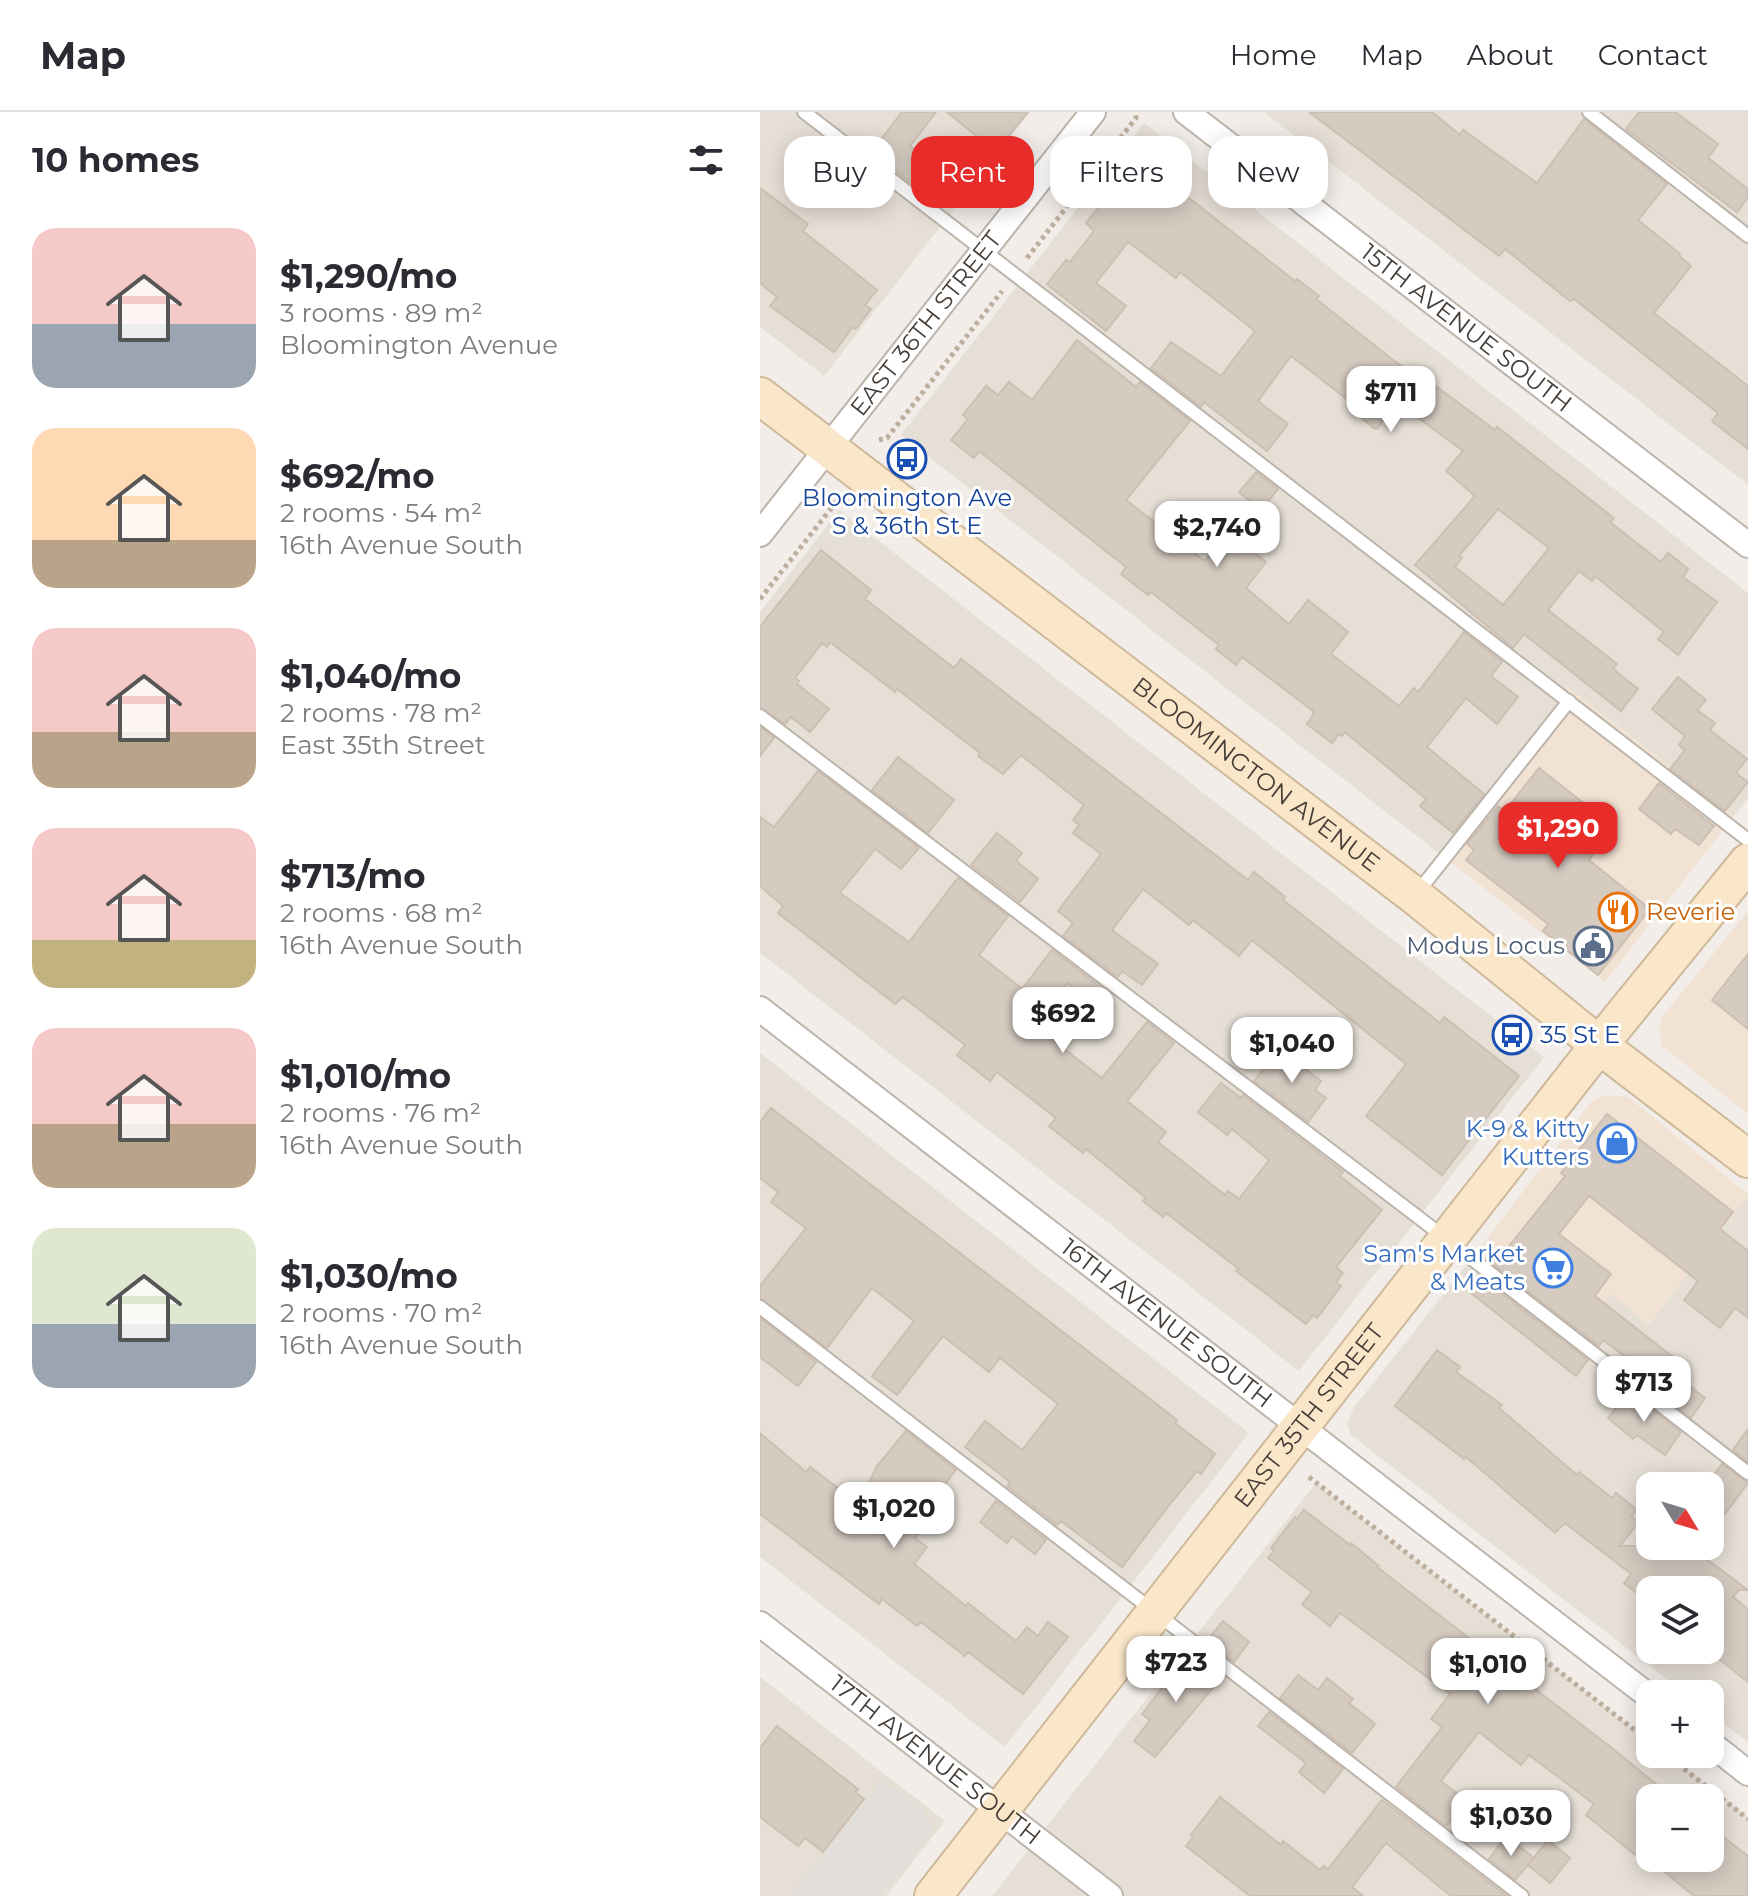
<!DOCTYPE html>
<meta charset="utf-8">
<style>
body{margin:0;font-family:Montserrat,sans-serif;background:#f7f7f7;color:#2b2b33;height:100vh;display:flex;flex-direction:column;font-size:30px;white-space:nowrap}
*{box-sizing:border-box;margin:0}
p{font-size:26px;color:#7c7c81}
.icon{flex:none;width:44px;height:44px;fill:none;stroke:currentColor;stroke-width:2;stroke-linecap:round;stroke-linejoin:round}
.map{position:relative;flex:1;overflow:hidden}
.drawer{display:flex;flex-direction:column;background:#fff;width:760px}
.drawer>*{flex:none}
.guide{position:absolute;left:24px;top:24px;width:760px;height:72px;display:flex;gap:16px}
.needle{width:52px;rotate:128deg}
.controls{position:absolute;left:876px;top:1360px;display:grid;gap:16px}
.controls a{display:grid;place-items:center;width:88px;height:88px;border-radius:16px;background:#fff;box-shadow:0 4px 20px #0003;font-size:40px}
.price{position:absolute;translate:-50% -68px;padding:0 18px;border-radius:16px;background:#fff;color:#222;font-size:26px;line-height:52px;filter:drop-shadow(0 2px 4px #0008)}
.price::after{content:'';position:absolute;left:50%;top:48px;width:24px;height:18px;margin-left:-12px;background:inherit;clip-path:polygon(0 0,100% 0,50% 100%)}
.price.selected{background:#e72c2a;color:#fff}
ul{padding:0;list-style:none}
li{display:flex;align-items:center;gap:24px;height:200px;padding:0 32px}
li span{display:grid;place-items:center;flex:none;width:224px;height:160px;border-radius:24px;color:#555}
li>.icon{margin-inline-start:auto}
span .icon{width:96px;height:96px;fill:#fffc;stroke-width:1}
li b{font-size:34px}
h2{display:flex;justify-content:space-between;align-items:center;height:96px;padding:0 32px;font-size:34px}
.pill{padding:0 28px;border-radius:24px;background:#fff;box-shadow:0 4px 20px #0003;font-size:28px;line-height:72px}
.pill.selected{background:#e72c2a;color:#fff}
header{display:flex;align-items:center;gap:48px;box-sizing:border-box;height:112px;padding:0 40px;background:#fff;border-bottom:2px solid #e1e1e2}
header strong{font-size:38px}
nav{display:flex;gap:44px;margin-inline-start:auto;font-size:28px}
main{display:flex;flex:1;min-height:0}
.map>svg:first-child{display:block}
.residential{fill:#e6dfd6;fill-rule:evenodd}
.commercial{fill:#f2e2d4}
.parking{fill:#e1dedc}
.building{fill:#d6cbc1;stroke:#cdbfb2;stroke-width:2;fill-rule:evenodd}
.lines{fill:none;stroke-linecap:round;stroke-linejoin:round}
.lane-casing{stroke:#bdb4ab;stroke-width:16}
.street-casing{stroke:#bdb4ab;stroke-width:28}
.secondary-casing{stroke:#ceb99b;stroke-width:40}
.path{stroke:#bdae9d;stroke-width:5;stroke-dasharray:4 4;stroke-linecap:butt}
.lane{stroke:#fff;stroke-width:12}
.street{stroke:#fff;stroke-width:24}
.secondary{stroke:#fae7ca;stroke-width:36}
.labels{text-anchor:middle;stroke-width:6;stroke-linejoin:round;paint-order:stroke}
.street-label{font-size:24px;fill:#453d37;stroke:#fff}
.transit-label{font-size:24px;fill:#164399;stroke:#fff}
.food-label{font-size:24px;fill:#c56008;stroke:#fff;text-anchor:start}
.service-label{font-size:24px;fill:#4e5e75;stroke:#fff;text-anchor:end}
.shop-label{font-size:24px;fill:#366cbe;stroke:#fff;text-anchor:end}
</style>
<header>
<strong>Map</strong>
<nav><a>Home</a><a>Map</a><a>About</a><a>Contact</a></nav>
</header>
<main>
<section class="drawer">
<h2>10 homes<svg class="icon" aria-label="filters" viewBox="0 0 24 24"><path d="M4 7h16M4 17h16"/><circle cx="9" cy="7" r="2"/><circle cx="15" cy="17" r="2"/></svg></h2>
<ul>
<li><span style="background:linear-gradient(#f6c9c9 60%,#9aa5b1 0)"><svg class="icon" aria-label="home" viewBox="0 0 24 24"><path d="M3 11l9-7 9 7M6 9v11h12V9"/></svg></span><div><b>$1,290/mo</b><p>3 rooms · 89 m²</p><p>Bloomington Avenue</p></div></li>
<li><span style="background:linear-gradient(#ffd9b3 70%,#b9a48a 0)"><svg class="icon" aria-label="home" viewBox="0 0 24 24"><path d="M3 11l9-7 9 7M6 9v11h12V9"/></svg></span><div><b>$692/mo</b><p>2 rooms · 54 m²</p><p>16th Avenue South</p></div></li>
<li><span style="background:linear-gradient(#f6c9c9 65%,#b9a48a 0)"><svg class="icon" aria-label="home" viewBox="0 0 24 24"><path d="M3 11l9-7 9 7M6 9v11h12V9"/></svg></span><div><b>$1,040/mo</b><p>2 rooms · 78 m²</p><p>East 35th Street</p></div></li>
<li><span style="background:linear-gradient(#f6c9c9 70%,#c2b280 0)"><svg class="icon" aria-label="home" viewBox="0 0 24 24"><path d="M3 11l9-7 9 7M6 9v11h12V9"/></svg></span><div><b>$713/mo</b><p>2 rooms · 68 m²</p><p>16th Avenue South</p></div></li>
<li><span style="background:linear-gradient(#f6c9c9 60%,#b9a48a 0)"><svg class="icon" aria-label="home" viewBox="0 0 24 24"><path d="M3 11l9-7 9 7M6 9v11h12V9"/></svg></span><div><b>$1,010/mo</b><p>2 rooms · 76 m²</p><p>16th Avenue South</p></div></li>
<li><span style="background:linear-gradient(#dfe7d0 60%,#9aa5b1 0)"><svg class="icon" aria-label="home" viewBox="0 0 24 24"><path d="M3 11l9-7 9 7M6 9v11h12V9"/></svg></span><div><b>$1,030/mo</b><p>2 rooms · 70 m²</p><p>16th Avenue South</p></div></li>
</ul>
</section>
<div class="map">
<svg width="988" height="1784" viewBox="0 0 988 1784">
<rect width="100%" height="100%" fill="#f2ede8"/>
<!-- residential -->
<path class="residential" d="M0,0H270L64,264L0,215Z
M504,0H988V373Z
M384,11L988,481V686L974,704L809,576L680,742L141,323Z
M79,398L784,945L539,1259L0,841V500Z
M0,941L489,1321L245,1635L0,1445Z
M988,1084V1630L950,1601V1582H926L591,1323L587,1312L594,1295L711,1148L814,1228L851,1181L889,1212ZM890,1374H950V1434H890ZM890,1478H950V1538H890Z
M556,1371L890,1629V1642H907L988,1705V1784H232ZM890,1686H950V1746H890Z
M0,1565L185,1709L126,1784H0Z"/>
<!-- commercial -->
<path class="commercial" d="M809,576L974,704L845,870L680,742Z
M988,799V1002L902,934L899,918L902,905Z
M844,983L868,985L988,1082V1084L888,1213L851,1181L814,1229L711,1148L832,989Z"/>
<!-- parking -->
<path class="parking" d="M122,1669L164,1699L172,1719L120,1784H32Z"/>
<!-- building -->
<path class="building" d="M142,0H176L150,34L188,62L170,86L112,39Z
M187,0H268L240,34L234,30L230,35Z
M549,0H672L700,23L703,18L777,71L824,7L907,72L878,108L920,142L919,144L931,154L894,201L988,274V337L952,309L958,301L814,187L810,189L745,137L739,144Z
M879,0H915L958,32L948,46L988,77V85L977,100L866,17Z
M378,46L535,169L537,167L559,184L556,187L633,248L675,278L677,275L735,318L737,315L854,406L850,410L901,450L908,441L928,457L923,465L957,490L918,543L898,527L904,520L835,464L832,469L819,459L788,498L857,552L853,557L878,577L861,599L764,522L753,536L655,453L715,384L686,359L703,339L637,290L617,317L614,316L594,300L597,295L531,244L498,289L528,312L507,339L444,290L441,295L391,256L411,230L461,264L495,219L420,160L416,166L368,130L336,171L366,194L346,219L287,172L306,148L310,150L334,119L326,111ZM738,397L789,436L743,493L695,455L702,446L699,444Z
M0,76L48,112L43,119L117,178L105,193L111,197L96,217L93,215L74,240L10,194L17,185L0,171Z
M317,228L376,275L380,270L430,309L366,388L445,449L468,420L506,450L486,476L529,512L548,488L588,520L571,542L639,594L654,576L658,580L704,520L742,550L731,564L758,585L737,612L706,586L667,635L724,682L693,721L660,694L666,687L585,620L582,624L579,622L572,631L547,612L553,603V599L482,545L476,553L456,537L459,533L391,480L388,483L361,462L366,455L276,384L219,339L214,346L191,328L208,307L203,303L226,274L238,283L249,270L272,288Z
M496,360L518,377L501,398L479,380Z
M61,438L111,478L105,487L194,556L201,547L488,768L494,760L525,785L523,788L680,911L684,905L759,964L682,1063L606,1004L646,952L492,828L479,844L433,808L429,813L383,777L352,818L398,852L382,873L362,859L358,865L303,824L313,811L298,799L341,742L313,721L319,713L313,708L324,693L261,643L243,662L218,644L220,641L137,577L135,580L70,530L67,535L62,531L35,566L39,569L37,572L69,597L50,620L31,605L25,612L0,595V515Z
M918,565L946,588L937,598L955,611L950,618L987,647L976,661L988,670L965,699L910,657L925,638L919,633L925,624L892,597Z
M0,615L14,626L0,644Z
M138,645L194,688L168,721L112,678Z
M779,656L854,715L829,748L890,797L838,863L783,819L788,812L706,748L714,738L707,732L738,694L745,699Z
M58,659L159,736L141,757L115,737L80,781L149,830L198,766L248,804L219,843L262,877L292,838L346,879L336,893L308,871L274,914L342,966L387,910L414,931L367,989L406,1020L398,1030L465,1083L468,1079L479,1087L509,1048L472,1017L467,1023L438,1000L461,971L481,986L483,983L583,1060L580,1064L622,1098L576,1155L583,1161L576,1170L581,1174L557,1206L553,1203L546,1212L476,1159L479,1157L406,1101L403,1105L383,1089L386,1086L326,1037L323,1041L289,1014L296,1006L237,960L230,969L197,943L205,933L143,885L135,892L18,801L23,794L0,774V705L14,715Z
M899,671L954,714L939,733L915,717L911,722L879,697Z
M237,721L262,741L256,749L278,767L260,790L211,753Z
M988,842V917L952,888Z
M519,937L561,969L555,978L566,986L548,1010L494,969Z
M11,996L381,1280L417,1308L415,1311L455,1342L441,1362L437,1359L410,1392L362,1455L301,1409L297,1413L247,1374L250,1370L205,1335L225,1309L262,1338L298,1292L240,1246L229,1260L183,1224L137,1283L112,1264L154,1209L112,1176L67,1236L0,1186V1174L46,1116L11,1090L18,1080L0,1066V1010Z
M847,1002L973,1100L960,1117L988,1139V1206L975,1196L960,1216L924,1188L938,1169L829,1084L799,1122L851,1162L835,1184L927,1256L919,1266L945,1286L931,1306L880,1266L885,1260L843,1228L839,1234L734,1153L805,1064L801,1061Z
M723,1167L828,1248L816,1264L711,1181Z
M0,1206L56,1250L38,1274L0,1245Z
M677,1238L700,1255L696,1260L742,1293L739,1296L817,1363L819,1360L852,1386L856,1381L877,1398L871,1405L879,1410L860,1434H929L988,1478H979L973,1485L988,1497V1570L950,1540V1478H890L889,1491L864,1471L871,1462L805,1411L795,1421L706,1345L704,1347L635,1294Z
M869,1280L921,1320L905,1343L877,1323L873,1327L848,1306Z
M988,1317V1350L973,1338Z
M146,1319L196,1358L153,1413L160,1419L155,1426L167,1435L154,1452L206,1494L208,1491L256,1529L267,1515L278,1524L288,1510L308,1525L263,1582L208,1540L205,1544L161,1510L157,1514L122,1487L119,1492L0,1402V1321L46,1360L50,1355L99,1392L117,1354Z
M962,1352L988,1371L950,1422V1368Z
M236,1389L286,1428L275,1442L252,1424L247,1431L220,1410Z
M544,1398L590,1433L591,1431L619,1454L617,1455L853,1637L901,1676L894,1686H890V1746H950V1735L954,1730L956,1732L962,1724L988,1744V1784H934L890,1748V1755L826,1703L834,1692L769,1643L761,1653L719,1620L681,1669L706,1689L686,1714L636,1675L682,1615L671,1607L690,1582L580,1501L570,1514L542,1492L552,1480L508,1446L514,1438L511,1436L535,1405L537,1407Z
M463,1509L489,1530L474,1550L447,1529Z
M435,1543L463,1564L395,1645L374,1629L390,1608L382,1602L412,1563L415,1566L420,1562Z
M538,1563L558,1578L567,1566L593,1587L589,1591L615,1612L592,1641L520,1586Z
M509,1600L583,1657L564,1681L539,1660L546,1651L498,1614Z
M17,1614L98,1677L95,1680L104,1687L63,1740L45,1726L38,1734L0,1705V1636Z
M460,1685L521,1733L523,1729L560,1758L564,1754L568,1757L622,1688L747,1784H691L626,1731L592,1775L603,1784H490L426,1734L433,1725L431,1723Z
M746,1724L774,1746L755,1768L729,1747Z
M788,1728L810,1746L790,1771L768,1753Z"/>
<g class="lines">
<!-- lane casing -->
<g class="lane-casing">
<path id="lane" d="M44,0L988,728
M829,0L988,124
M0,604L658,1105L988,1361
M657,781L809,589
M0,1195L762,1784"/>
</g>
<!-- street casing -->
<g class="street-casing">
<g id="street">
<path id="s1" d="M426,0L988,433"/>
<path id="s2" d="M0,422L333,0"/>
<path id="s3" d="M0,897L890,1585"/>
<path id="s4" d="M0,1512L350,1784"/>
<path d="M950,1631L988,1661"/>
</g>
</g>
<!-- secondary casing -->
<g class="secondary-casing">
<g id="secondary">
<path id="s5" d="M0,284L655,784L839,933L988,1047"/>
<path id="s6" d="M173,1784L839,933L988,750"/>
</g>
</g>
<!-- path -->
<path class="path" d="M267,146L376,6L375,0
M119,328L127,326L242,179
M0,487L73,394L74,387
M549,1365L890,1630
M905,1642L988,1707"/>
<!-- lane -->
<use href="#lane" class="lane"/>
<!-- street -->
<use href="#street" class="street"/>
<!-- secondary -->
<use href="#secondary" class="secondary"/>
</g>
<!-- icons -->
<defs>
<g id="bus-ring" transform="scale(2)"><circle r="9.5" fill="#fff" stroke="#1a4fb4" stroke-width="1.5"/><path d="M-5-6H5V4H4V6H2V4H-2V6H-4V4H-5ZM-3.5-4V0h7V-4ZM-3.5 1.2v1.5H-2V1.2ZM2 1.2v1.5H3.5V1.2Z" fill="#1a4fb4"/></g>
<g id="restaurant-ring" transform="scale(2)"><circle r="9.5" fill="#fff" stroke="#e8710a" stroke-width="1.5"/><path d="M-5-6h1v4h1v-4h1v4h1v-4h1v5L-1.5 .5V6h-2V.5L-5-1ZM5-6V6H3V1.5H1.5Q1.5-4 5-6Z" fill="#e8710a"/></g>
<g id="civic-ring" transform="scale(2)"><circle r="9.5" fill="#fff" stroke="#5c6f8a" stroke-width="1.5"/><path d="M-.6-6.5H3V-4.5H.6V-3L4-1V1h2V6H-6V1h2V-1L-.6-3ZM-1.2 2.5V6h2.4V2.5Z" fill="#5c6f8a"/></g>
<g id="shop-ring" transform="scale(2)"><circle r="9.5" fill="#fff" stroke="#3f7fe0" stroke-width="1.5"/><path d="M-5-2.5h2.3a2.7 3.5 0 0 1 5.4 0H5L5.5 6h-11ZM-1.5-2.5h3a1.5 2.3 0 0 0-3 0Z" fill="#3f7fe0"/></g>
<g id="supermarket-ring" transform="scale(2)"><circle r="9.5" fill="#fff" stroke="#3f7fe0" stroke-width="1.5"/><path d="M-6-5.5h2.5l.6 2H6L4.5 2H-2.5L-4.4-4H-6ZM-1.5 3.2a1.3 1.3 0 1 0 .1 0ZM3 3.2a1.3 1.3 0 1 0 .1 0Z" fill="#3f7fe0"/></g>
</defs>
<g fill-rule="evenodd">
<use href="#bus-ring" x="147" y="347"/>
<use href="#restaurant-ring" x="858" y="800"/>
<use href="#civic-ring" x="833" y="834"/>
<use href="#bus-ring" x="752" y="923"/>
<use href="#shop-ring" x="857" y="1031"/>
<use href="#supermarket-ring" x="793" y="1156"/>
</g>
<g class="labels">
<!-- street labels -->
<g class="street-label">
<text dy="8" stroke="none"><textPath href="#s2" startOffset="268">EAST 36TH STREET</textPath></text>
<text dy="8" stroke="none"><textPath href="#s1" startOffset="354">15TH AVENUE SOUTH</textPath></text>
<text dy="8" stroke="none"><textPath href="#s5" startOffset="624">BLOOMINGTON AVENUE</textPath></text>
<text dy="8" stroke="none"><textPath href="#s3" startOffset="514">16TH AVENUE SOUTH</textPath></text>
<text dy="8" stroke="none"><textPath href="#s6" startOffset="610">EAST 35TH STREET</textPath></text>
<text dy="8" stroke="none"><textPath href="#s4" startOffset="222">17TH AVENUE SOUTH</textPath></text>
</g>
<!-- transit labels -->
<g class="transit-label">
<text x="147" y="394">Bloomington Ave<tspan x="147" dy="28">S &amp; 36th St E</tspan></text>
<text x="780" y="931" text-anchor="start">35 St E</text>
</g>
<!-- food labels -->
<g class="food-label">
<text x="886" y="808">Reverie</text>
</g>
<!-- service labels -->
<g class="service-label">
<text x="805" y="842">Modus Locus</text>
</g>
<!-- shop labels -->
<g class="shop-label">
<text x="829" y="1025">K-9 &amp; Kitty<tspan x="829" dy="28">Kutters</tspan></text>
<text x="765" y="1150">Sam's Market<tspan x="765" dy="28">&amp; Meats</tspan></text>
</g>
</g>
</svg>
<div class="controls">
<a><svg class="needle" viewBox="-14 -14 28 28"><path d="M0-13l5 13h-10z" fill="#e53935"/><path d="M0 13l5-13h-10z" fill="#7c7c81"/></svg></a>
<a><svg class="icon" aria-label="layers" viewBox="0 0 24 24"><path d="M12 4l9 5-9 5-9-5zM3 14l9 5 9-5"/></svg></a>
<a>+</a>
<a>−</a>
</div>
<b class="price" style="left:631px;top:322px">$711</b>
<b class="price" style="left:457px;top:457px">$2,740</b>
<b class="price selected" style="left:798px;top:758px">$1,290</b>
<b class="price" style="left:303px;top:943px">$692</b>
<b class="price" style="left:532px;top:973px">$1,040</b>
<b class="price" style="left:884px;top:1312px">$713</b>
<b class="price" style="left:134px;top:1438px">$1,020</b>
<b class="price" style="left:416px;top:1592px">$723</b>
<b class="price" style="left:728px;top:1594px">$1,010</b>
<b class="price" style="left:751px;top:1746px">$1,030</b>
<div class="guide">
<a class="pill">Buy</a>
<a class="pill selected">Rent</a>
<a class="pill">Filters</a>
<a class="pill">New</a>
</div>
</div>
</main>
